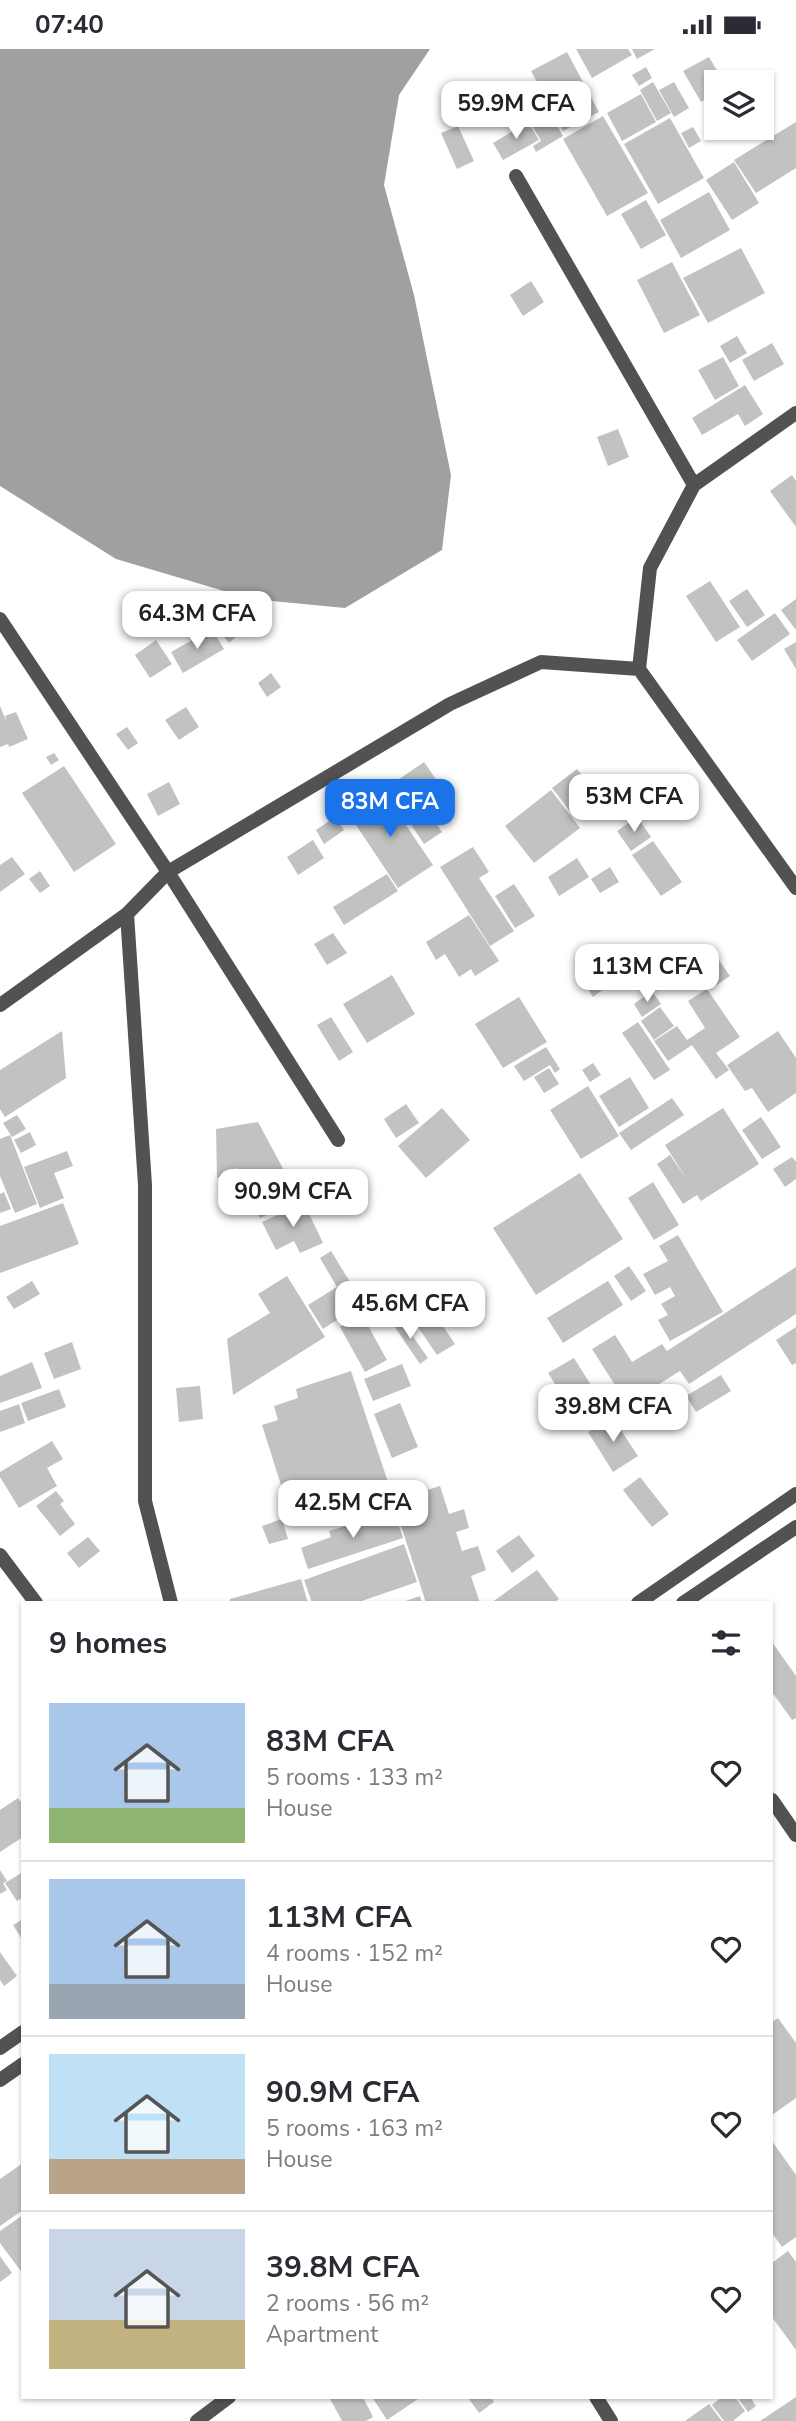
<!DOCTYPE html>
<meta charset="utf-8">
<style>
body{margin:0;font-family:"Nunito Sans",sans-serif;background:#f7f7f7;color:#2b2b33;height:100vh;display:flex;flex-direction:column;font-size:26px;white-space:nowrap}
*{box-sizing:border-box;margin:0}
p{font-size:23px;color:#7c7c81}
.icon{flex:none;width:38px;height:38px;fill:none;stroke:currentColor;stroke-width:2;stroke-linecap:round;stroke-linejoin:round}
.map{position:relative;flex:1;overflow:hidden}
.side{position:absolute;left:21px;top:1552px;width:752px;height:798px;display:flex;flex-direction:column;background:#fff;border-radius:0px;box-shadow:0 2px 5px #0004}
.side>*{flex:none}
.tools{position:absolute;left:704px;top:21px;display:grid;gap:14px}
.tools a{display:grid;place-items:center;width:70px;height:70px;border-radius:0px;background:#fff;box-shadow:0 2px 5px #0004;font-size:35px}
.price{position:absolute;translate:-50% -60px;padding:0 16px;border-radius:14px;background:#fff;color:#222;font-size:23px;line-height:46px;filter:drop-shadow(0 2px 4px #0008)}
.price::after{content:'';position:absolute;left:50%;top:42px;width:21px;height:16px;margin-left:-10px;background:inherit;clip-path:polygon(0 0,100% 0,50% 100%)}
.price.selected{background:#1a73e8;color:#fff}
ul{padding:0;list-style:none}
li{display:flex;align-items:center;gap:21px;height:175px;padding:0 28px}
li+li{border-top:2px solid #e1e1e2}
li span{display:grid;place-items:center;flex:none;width:196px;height:140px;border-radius:0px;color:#555}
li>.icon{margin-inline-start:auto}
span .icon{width:84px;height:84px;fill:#fffc;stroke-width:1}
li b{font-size:30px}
h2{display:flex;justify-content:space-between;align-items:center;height:84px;padding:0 28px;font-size:30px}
.status{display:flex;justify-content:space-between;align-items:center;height:49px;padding:0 35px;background:#fff;direction:ltr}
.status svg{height:19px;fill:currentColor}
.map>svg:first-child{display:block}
.water{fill:#a0a0a0}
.building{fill:#c2c2c2}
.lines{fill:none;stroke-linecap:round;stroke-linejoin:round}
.service{stroke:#525252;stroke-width:14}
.minor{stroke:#525252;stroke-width:14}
.tertiary{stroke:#525252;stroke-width:14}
</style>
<div class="status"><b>07:40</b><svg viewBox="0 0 49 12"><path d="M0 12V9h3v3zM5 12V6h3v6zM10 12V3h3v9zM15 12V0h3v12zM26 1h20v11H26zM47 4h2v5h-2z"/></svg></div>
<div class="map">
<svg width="796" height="2372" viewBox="0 0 796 2372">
<rect width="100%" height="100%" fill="#fff"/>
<!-- water -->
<path class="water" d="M0,0H430L399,46L384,136L414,246L451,426L442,501L345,559L251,550L116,510L0,437Z"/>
<!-- building -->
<path class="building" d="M576,0H628L632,6L592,29Z
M632,0H655L637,10Z
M567,3L599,63L563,82L531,22Z
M709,8L724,33H716V45L701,53L683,22Z
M646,18L652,29L639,37L632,26Z
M653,33L671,64L657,72L640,41Z
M674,33L689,59L674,68L659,41Z
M641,45L656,73L622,92L607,64Z
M761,59L770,74L750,87L745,79H761Z
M520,62L527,73L515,80L508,69Z
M550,64L563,87L536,103L533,97L541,92L531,75Z
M603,67L648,144L607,167L563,90Z
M670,69L704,129L658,155L624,95Z
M528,73L539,91L503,111L493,94Z
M796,73V119L756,144L734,111Z
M458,77L474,112L457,120L441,84Z
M693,78L701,92L689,99L681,84Z
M734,113L759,154L732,171L706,131Z
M709,143L730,181L681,209L660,171Z
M646,151L666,186L641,200L621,165Z
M741,199L765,244L708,274L683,229Z
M672,213L700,266L664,284L637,231Z
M531,232L544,253L523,267L510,246Z
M737,287L747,304L730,314L720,297Z
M772,294L784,315L754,332L742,311Z
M723,308L739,337L715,351L698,321Z
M745,336L763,365L745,377L738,365L702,386L692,369Z
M618,380L629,408L608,417L597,388Z
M792,426L796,432V478L770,442Z
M710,532L740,578L716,593L686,547Z
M747,540L765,566L747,578L729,552Z
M796,550V581L781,561Z
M775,564L790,585L752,612L737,591Z
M221,571L236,588L229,594L214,576Z
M212,580L224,600L183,624L171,603Z
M156,591L172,615L150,629L135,606Z
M796,593V620L784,600Z
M271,624L281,638L267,648L258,634Z
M0,657L7,674L5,667L16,663L28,690L9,698L8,695L0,698Z
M186,658L199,678L179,691L165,671Z
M127,678L138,694L128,701L116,685Z
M54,704L59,711L51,716L46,708Z
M424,713L442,739L403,764L386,739Z
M64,717L116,795L74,823L22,744Z
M577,720L598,746L572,765L552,739Z
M169,733L180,755L158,767L147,745Z
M382,741L433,816L398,839L348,764Z
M551,741L580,779L534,814L505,777Z
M428,762L442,783L424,795L410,774Z
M335,768L344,781L324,795L316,781Z
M637,768L651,788L631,802L617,782Z
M313,791L324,809L298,826L287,808Z
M653,792L682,833L661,847L632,806Z
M473,798L489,823L479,829L514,882L490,897L440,818Z
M12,808L25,825L0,843V816Z
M577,809L589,828L559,847L548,828Z
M610,818L619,833L600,844L591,830Z
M40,822L50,837L40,844L29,830Z
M387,825L398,842L344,876L333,858Z
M514,835L535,867L515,879L495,847Z
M469,866L499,912L475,927L471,920L459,928L445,905L436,911L426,893Z
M333,884L347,904L327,916L314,895Z
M640,898L648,909L624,926L616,914Z
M714,904L730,927L709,941L693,918Z
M392,926L415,965L367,994L343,955Z
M599,933L604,940L593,948L588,940Z
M707,940L740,988L716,1004L729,1021L716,1030L692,996L668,1012L654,992L677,977L687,991L705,979L688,952Z
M652,942L661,955L642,968L634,955Z
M519,948L547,993L503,1019L475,975Z
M660,958L674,977L654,991L641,972Z
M331,968L353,1003L339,1012L317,976Z
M638,973L670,1021L654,1031L622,984Z
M62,982L66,1029L5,1068L0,1060V1021Z
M778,982L796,1009V1044L768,1063L752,1039L745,1042L727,1016Z
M546,998L560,1020L555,1024L550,1016L524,1032L514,1017Z
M593,1014L601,1026L590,1033L582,1021Z
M549,1019L559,1035L544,1044L534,1028Z
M630,1028L649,1059L619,1078L599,1047Z
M588,1037L619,1087L581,1110L550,1061Z
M672,1049L684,1066L631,1101L619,1084Z
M406,1055L419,1074L396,1089L384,1070Z
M442,1059L470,1091L426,1129L398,1097Z
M723,1059L759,1115L701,1152L697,1146L683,1155L657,1115L670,1106L688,1132L665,1096Z
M17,1066L26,1080L12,1088L3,1074Z
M761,1068L781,1098L762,1110L742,1081Z
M258,1073L300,1151L260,1169L237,1119L217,1129L216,1080Z
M30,1083L36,1096L21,1104L14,1091Z
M10,1086L37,1155L15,1164L0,1127V1090Z
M67,1102L73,1117L54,1124L64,1149L40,1159L24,1118Z
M792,1108L796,1113V1130L785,1138L773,1120Z
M580,1124L623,1190L536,1246L493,1179Z
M653,1133L679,1176L654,1191L628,1149Z
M4,1143L11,1160L0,1164V1145Z
M63,1154L79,1195L0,1224V1177Z
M304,1154L323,1194L300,1204L294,1192L276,1201L262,1173Z
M678,1186L723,1263L670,1292L658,1271L668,1266L661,1255L675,1247L670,1238L655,1246L643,1225L668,1212L659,1197Z
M331,1202L363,1254L323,1280L308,1256L337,1238L320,1209Z
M629,1217L646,1242L631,1252L614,1227Z
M796,1218V1265L689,1335L680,1322L627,1355L592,1300L615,1286L632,1313L662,1295L667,1302Z
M287,1227L325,1288L233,1346L227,1290L270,1264L258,1245Z
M32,1232L40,1245L14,1260L6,1248Z
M608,1232L623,1256L563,1294L547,1269Z
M434,1264L455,1295L437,1306L416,1275Z
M362,1266L387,1311L365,1323L340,1278Z
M400,1269L428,1309L420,1315L392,1274Z
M796,1278V1314L792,1316L776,1291Z
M72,1293L81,1320L54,1330L44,1304Z
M574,1309L601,1352L575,1367L548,1324Z
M32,1313L42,1339L0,1354V1327Z
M402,1315L411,1337L373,1352L364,1330Z
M351,1322L391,1442L335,1460L331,1448L307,1456L304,1449L287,1455L262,1376L278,1371L274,1357L298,1349L296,1340Z
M721,1326L731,1342L696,1363L686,1347Z
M200,1337L203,1370L179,1373L176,1339Z
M59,1340L66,1358L28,1372L21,1354Z
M400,1354L418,1398L392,1409L374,1365Z
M19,1355L25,1374L0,1383V1362Z
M612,1368L638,1407L613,1423L588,1383Z
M52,1392L63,1410L47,1419L57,1437L19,1459L0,1428V1423Z
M640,1428L669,1465L652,1478L623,1441Z
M440,1437L449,1465L464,1460L469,1479L456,1483L462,1502L478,1497L486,1521L471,1527L480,1554H426L393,1452Z
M56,1442L64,1452L60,1455L75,1475L60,1487L36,1457Z
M394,1462L403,1489L308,1520L301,1499L331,1488L329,1482Z
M282,1470L288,1490L269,1495L262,1477Z
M519,1486L535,1507L512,1524L496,1502Z
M88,1488L100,1502L79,1519L67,1504Z
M404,1495L417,1533L356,1554H312L304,1531Z
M537,1521L559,1550L553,1554H491Z
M301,1530L308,1554H230V1550Z
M420,1547L422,1554H400Z
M772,1593L796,1627V1669L792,1671L772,1643Z
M18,1749L23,1756V1788L0,1803V1761Z
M0,1821L7,1832L3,1834L7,1841L0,1845Z
M23,1823V1848L17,1852L5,1834Z
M23,1870V1892L13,1876Z
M0,1903L17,1927L4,1937L0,1931Z
M778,1969L796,1994V2049L772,2066V1973Z
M772,2092L796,2126V2188L782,2198L772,2184Z
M23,2114V2161L0,2177V2130Z
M23,2166V2225L0,2194V2182Z
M788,2202L796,2213V2301L772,2268V2214Z
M0,2207L12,2224L0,2233Z
M329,2348H363L373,2368L366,2372H342Z
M372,2348H421L387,2371Z
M472,2348H491L494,2353L479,2364L469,2350Z
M722,2348H735L745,2362L733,2372H724L712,2356Z
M737,2348H750L756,2357L748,2363Z
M796,2348V2372H760Z
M709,2355L722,2372H685Z"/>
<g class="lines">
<!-- service -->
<path class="service" d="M197,2372L229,2348"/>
<!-- minor -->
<path class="minor" d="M516,127L694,436
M0,570L168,823L338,1091
M639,620L796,839
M127,865L145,1136V1452L171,1554
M0,956L127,865L168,823L450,655L541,613L639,620L650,519L694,436L796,364
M0,1506L36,1554
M772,1751L796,1786
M596,2348L611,2372"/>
<!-- tertiary -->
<path class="tertiary" d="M638,1554L796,1445
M683,1554L796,1478
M0,1999L23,1983
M0,2031L23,2015"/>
</g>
</svg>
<div class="tools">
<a><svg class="icon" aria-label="layers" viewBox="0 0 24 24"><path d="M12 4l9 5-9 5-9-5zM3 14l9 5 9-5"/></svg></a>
</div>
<b class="price" style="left:516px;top:92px">59.9M CFA</b>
<b class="price" style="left:197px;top:602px">64.3M CFA</b>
<b class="price" style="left:634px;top:785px">53M CFA</b>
<b class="price selected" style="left:390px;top:790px">83M CFA</b>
<b class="price" style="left:647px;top:955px">113M CFA</b>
<b class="price" style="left:293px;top:1180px">90.9M CFA</b>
<b class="price" style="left:410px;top:1292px">45.6M CFA</b>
<b class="price" style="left:613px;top:1395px">39.8M CFA</b>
<b class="price" style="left:353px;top:1491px">42.5M CFA</b>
<section class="side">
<h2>9 homes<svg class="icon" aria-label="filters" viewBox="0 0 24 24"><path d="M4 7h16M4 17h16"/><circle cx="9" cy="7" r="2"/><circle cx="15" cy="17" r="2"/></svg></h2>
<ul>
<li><span style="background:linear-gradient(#a9c7e8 75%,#8fb573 0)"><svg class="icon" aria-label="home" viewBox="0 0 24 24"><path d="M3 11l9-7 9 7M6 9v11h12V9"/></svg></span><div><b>83M CFA</b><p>5 rooms · 133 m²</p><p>House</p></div><svg class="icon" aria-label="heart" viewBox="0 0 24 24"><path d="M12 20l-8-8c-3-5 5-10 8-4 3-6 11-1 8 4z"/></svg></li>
<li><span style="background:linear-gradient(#a9c7e8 75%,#9aa5b1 0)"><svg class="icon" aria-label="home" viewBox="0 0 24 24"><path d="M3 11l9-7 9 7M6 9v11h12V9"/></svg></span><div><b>113M CFA</b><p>4 rooms · 152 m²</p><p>House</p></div><svg class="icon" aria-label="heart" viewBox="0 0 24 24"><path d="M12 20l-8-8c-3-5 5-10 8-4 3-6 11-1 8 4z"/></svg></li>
<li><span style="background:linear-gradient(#bfe0f5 75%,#b9a48a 0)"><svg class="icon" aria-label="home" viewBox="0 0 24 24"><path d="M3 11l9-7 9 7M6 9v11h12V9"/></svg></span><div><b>90.9M CFA</b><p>5 rooms · 163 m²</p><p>House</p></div><svg class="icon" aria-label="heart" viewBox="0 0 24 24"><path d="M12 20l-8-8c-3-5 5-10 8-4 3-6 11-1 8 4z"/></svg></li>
<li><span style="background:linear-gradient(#c9d6e8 65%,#c2b280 0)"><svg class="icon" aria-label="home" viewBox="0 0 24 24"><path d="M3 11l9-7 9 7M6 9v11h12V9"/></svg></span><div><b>39.8M CFA</b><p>2 rooms · 56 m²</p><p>Apartment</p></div><svg class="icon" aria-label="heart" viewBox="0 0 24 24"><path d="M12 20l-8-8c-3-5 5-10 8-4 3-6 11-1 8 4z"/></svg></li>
</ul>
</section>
</div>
